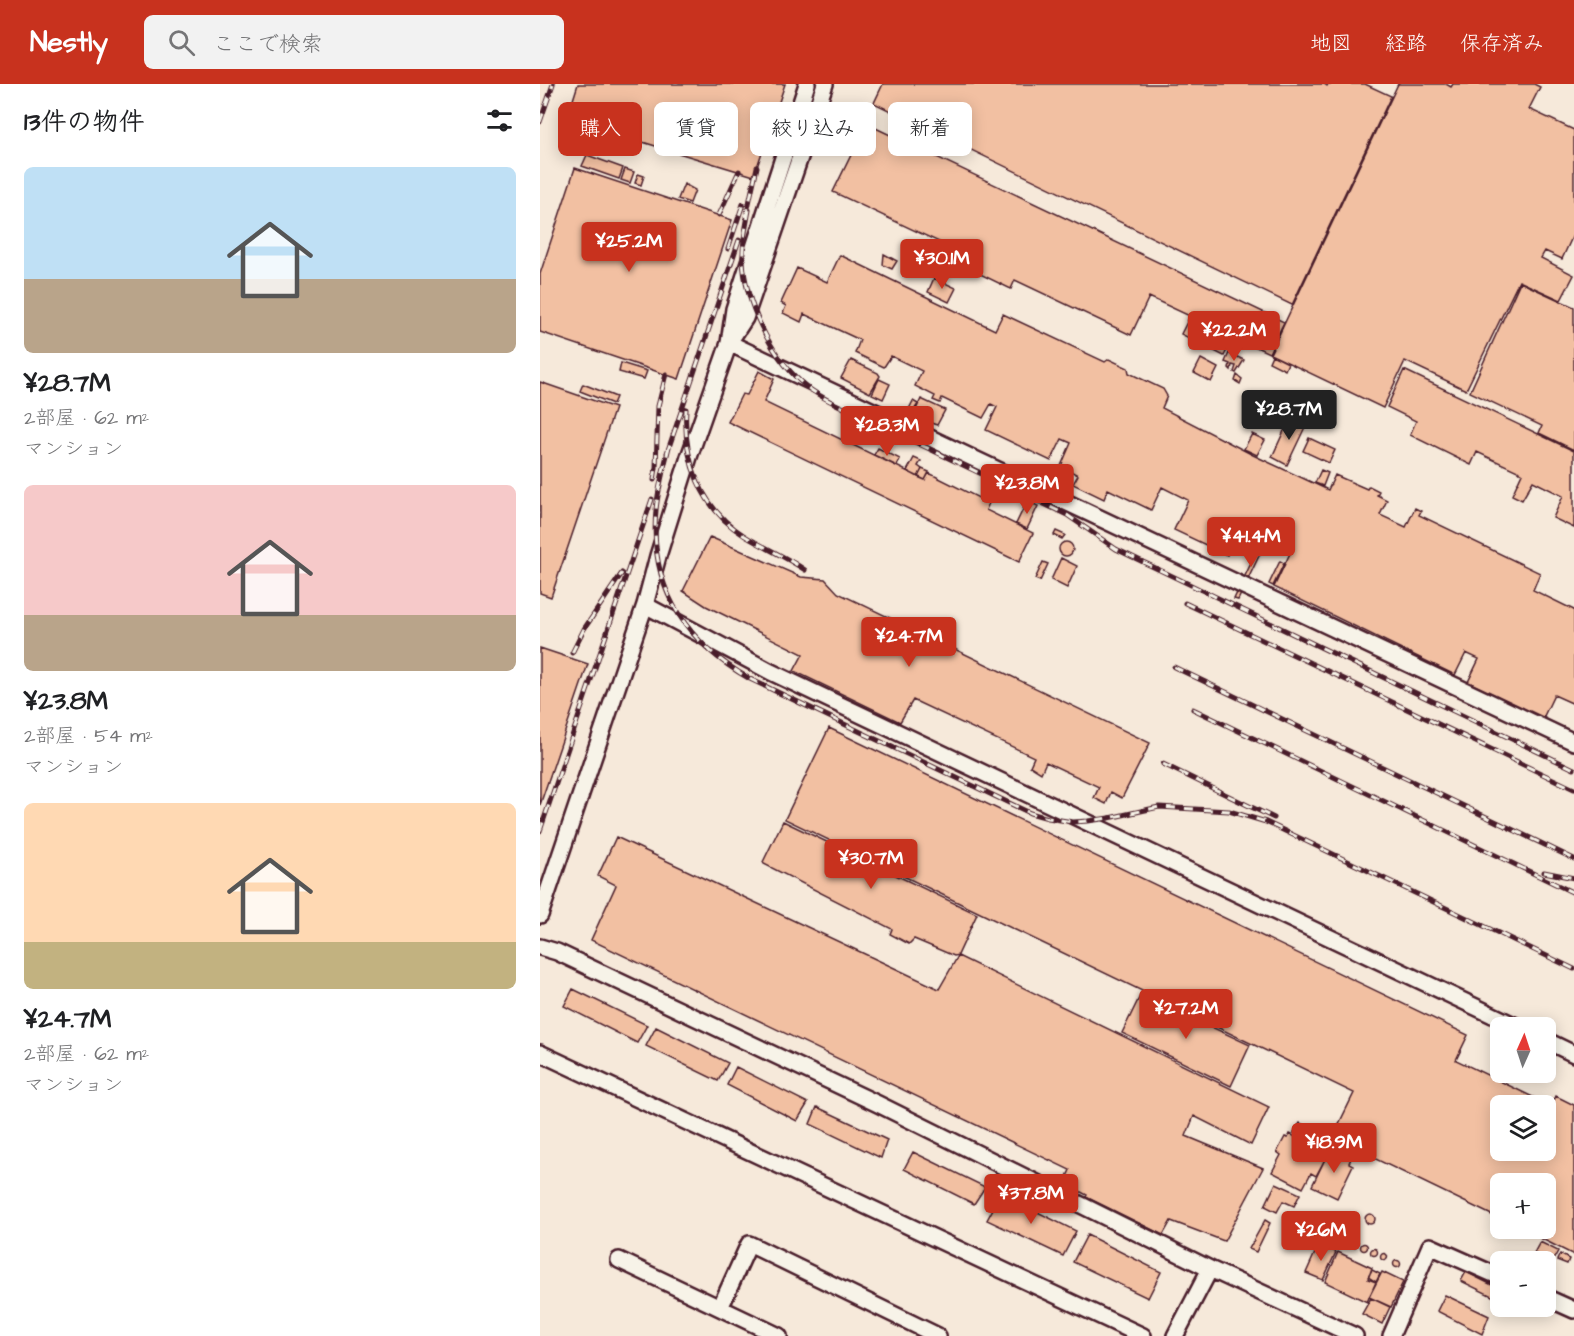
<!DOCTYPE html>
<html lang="ja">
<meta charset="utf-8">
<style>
body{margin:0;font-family:"Architects Daughter","Klee One",sans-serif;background:#f2f2f2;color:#202124;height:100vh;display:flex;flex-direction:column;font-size:22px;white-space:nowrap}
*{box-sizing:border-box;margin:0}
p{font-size:20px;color:#757577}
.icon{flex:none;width:33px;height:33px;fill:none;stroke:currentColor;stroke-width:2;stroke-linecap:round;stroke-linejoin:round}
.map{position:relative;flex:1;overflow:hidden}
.details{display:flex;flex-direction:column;background:#fff;width:540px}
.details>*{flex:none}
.top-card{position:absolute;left:18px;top:18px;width:570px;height:54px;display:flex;gap:12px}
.needle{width:39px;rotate:3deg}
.tools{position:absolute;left:950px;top:933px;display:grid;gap:12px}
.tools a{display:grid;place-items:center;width:66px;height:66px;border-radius:9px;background:#fff;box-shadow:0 3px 15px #0003;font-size:30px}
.price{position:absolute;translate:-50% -51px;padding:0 14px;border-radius:6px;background:#c8321e;color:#fff;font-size:20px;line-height:39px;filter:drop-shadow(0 2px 3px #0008)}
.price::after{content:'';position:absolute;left:50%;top:36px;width:18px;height:14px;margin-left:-9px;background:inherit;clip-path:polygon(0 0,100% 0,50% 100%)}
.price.current{background:#222;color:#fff}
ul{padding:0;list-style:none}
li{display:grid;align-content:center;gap:12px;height:318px;padding:0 24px}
li span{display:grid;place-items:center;height:186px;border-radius:9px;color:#555}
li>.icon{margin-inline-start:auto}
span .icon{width:108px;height:108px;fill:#fffc;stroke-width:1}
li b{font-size:26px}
h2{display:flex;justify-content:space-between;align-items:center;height:72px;padding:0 24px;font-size:26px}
.chip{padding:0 21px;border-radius:9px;background:#fff;box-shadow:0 3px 15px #0003;font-size:21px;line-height:54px}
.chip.current{background:#c8321e;color:#fff}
header{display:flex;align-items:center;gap:36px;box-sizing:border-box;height:84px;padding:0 30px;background:#c8321e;color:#fff}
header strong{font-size:28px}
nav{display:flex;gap:33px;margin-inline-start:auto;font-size:21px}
.search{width:420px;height:54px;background:#f2f2f2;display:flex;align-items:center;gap:15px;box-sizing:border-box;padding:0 21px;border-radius:9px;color:#757577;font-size:22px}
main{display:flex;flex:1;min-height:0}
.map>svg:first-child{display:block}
.building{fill:#f2c0a2;stroke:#4a1f2b;stroke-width:1.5}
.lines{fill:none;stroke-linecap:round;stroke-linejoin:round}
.minor-casing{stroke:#4a1f2b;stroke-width:20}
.minor{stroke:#f7f3e8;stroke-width:15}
.rail-casing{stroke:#4a1f2b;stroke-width:5}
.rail{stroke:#f7f3e8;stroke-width:3;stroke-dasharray:9;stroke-linecap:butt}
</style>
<header>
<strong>Nestly</strong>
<div class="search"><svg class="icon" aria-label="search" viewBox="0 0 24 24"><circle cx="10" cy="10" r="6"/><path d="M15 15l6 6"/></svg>ここで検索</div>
<nav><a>地図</a><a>経路</a><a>保存済み</a></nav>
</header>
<main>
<section class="details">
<h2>13件の物件<svg class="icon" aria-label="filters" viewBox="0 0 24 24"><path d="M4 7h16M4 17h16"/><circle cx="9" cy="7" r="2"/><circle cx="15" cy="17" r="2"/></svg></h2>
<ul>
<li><span style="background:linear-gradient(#bfe0f5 60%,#b9a48a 0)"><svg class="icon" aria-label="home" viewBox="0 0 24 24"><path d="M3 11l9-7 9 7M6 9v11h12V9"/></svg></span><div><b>¥28.7M</b><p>2部屋 · 62 m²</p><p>マンション</p></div></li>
<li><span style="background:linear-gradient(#f6c9c9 70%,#b9a48a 0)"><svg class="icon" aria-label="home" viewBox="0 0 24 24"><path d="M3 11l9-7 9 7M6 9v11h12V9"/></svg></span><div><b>¥23.8M</b><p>2部屋 · 54 m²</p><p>マンション</p></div></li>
<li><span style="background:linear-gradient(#ffd9b3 75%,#c2b280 0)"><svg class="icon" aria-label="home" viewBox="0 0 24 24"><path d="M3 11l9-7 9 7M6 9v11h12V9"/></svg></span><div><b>¥24.7M</b><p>2部屋 · 62 m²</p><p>マンション</p></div></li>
</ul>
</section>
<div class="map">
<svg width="1034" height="1252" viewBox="0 0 1034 1252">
<rect width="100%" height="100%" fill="#f6e9da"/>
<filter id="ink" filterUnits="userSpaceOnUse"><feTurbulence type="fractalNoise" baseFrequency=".0167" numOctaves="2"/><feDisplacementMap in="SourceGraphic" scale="12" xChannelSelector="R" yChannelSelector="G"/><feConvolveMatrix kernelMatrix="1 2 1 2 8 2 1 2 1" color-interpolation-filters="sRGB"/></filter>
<g filter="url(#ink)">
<!-- building -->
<path class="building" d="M38,0H245L214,92L27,35Z
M343,0H784L787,2L788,0H825L851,12L752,221L334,19Z
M858,0H906L911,3L913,0H994L1000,3L989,25L1034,46V149L1022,175L1005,167L1001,174L1034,191L1021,216L979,197L926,306L865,277L843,324L730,270Z
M304,29L744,238L729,269L609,213L591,251L475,196L471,205L409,175L414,165L293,108L312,69L290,58Z
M47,71L83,84L79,95L42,82Z
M35,84L192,136L139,295L0,248V190Z
M85,85L94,88L90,99L81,96Z
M98,90L104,92L101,101L95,99Z
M144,100L155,106L150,119L138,115Z
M344,170L357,177L352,185L343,181Z
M300,171L455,246L463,230L565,278L569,275L588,284L589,289L623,305L627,312L622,324L713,371L788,406L795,391L827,405L829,402L839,407L837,411L847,416L840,431L866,443L875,424L881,427L879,431L1000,489L993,506L1034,526V620L1014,611L1003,634L928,598L939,575L926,569L915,591L734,503L752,465L702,440L687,471L634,446L648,416L622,403L611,426L568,405L564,415L533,400L538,391L521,382L531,359L522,355L511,377L446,346L457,323L451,320L443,334L402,314L400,319L393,316L395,312L375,302L382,287L351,272L344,283L315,269L320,256L264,230L261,238L243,229L246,222L241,219L257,184L287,198Z
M394,194L416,204L409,218L388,208Z
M980,198L1034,223V366L999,349L1002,342L930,308Z
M648,236L691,258L684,272L641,250Z
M689,269L704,276L696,289L694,288L696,282L692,281L691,286L689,284L690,280L685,278Z
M732,271L748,279L745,286L729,278Z
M661,275L678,284L671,298L654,289Z
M311,276L338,289L340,292L330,309L301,294Z
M81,279L107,287L104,295L79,288Z
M864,286L1034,367V444L1013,434L1023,412L993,397L982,416L972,411L982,389L937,368L931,381L870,351L876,337L847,323Z
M219,287L234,295L224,318L385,396L389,389L449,419L446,426L493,449L479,478L188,338L202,310L207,311Z
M697,291L702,295L700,300L695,297Z
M339,295L350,300L343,315L332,310Z
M0,298L75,324L11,513L0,509Z
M43,300L76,313L73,320L40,307Z
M381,315L405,326L397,341L382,336L374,330Z
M373,317L378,320L373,328L369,325Z
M750,334L766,341L747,381L732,373Z
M314,335L333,343L329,354L309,345Z
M712,350L725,356L717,371L704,365Z
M769,354L795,366L789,379L763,367Z
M338,364L360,375L357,382L334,371Z
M374,374L381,377L378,382L382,385L378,393L367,387Z
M382,385L389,388L385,396L378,393Z
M781,386L788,389L783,402L775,399Z
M487,417L498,422L487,445L476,440Z
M702,441L714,447L707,463L694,457Z
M516,447L525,451L522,455L514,451Z
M724,452L728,453L698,516L694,515Z
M170,453L261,493L285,495L298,509L610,659L582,714L571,708L566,720L554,714L559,703L506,678L501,689L490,682L494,673L373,616L360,638L254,587L263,570L166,522L143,507Z
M519 465a7 7 0 1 1 14 0a7 7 0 1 1-14 0Z
M521,474L537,482L527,504L511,496Z
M740,477L744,479L733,502L729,500Z
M503,478L508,480L500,497L495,495Z
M0,564L48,580L0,721Z
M289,644L928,951L916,976L997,1015L993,1022H960V1066H1005V1035L1016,1012L1034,1021V1171L980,1144H1005V1100H960V1135L792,1054L814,1009L245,735Z
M243,737L437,830L418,871L414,872L374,855L369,860L350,850L352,845L224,780L223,778Z
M76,753L399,905L418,872L729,1023L711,1061L654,1032L646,1052L723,1084L684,1157L631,1137L623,1151L546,1113L547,1111L524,1099L530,1086L51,856L76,801L58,792Z
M33,905L107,941L97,959L24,922Z
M601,910L710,961L691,1002L582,949Z
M116,943L188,979L178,997L106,962Z
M196,983L268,1019L257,1037L187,1001Z
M277,1023L347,1056L341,1074L270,1040Z
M760,1039L782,1050L780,1053L758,1042Z
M757,1045L779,1055L776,1060L754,1049Z
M750,1050L781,1066L778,1071L785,1075L776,1092L771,1089L763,1104L732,1088L741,1071L737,1068L745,1053L748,1054Z
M804,1065L813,1070L809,1079L813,1081L797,1114L772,1102L788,1069L799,1074Z
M373,1068L445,1103L434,1120L364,1085Z
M736,1099L760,1110L754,1122L743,1117L737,1128L725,1122Z
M461,1110L536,1147L523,1172L447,1136Z
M825 1135a5 5 0 1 1 10 0a5 5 0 1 1-10 0Z
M725,1136L730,1139L716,1168L709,1165Z
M790.5 1150a3.5 3.5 0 1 1 7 0a3.5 3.5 0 1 1-7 0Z
M800 1154a4 4 0 1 1 8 0a4 4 0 1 1-8 0Z
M547,1151L621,1188L608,1214L533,1178Z
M810 1159a4 4 0 1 1 8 0a4 4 0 1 1-8 0Z
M1000,1158L1018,1167L1012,1178L994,1169Z
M820.5 1163a3.5 3.5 0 1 1 7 0a3.5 3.5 0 1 1-7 0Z
M779,1160L796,1168L783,1196L766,1189Z
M830.5 1168a3.5 3.5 0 1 1 7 0a3.5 3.5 0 1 1-7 0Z
M798,1168L832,1184L828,1195L836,1198L827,1218L785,1198Z
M840.5 1173a3.5 3.5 0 1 1 7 0a3.5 3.5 0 1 1-7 0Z
M1020,1170L1029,1175L1027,1180L1017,1176Z
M853.5 1180a3.5 3.5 0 1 1 7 0a3.5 3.5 0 1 1-7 0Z
M832,1186L840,1190L836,1198L828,1193Z
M842,1188L863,1198L851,1223L829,1213Z
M926,1188L960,1205L958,1215L921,1197Z
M905,1211L949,1232L942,1250L897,1227Z
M831,1214L850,1223L842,1240L822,1230Z"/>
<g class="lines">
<!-- minor casing -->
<g class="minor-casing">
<path id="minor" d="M192,254L205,234L285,0
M189,259L1034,658
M105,521L231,588L980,944
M0,831L105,521L118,472L149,373L189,259L194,225L267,0
M0,863L17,868L338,1020L670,1185L815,1252
M1005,956L1034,970
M0,969L603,1252
M79,1176L239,1252
M1005,1213L1034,1226
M180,1224L209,1160L398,1252
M635,1252L670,1185
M851,1252L890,1162L960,1193"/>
</g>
<!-- minor -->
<use href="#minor" class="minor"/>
<!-- rail casing -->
<g class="rail-casing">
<path id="rail" d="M0,38L13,0
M209,126C206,143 202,159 203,176C205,218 230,270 261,298C273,309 289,317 304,324L527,431L576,465L1034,685
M179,131L199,87
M206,133L217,83
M188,165L203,120
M146,325C143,375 160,424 205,452C225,464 246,473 265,486
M129,363C124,383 118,405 116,426C109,503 145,558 210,595L490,729L508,734L533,738L548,737L569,734L619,723L689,727L726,738L1034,885
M127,369L199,156
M114,396L116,384L118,322L126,290
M645,519L1034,705
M32,569L44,545L82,489
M634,583L1034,775
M653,625L1034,809
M623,680L734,734
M0,747L112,415
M1004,788L1034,794"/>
</g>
<!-- rail -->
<use href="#rail" class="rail"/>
</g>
</g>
</svg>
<div class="tools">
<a><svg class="needle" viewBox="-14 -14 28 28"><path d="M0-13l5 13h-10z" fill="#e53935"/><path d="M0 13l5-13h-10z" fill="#757577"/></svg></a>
<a><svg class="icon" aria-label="layers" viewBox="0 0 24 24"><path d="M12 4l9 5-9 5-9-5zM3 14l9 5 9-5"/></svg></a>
<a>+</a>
<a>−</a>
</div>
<b class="price" style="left:89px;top:189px">¥25.2M</b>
<b class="price" style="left:402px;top:206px">¥30.1M</b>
<b class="price" style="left:694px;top:278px">¥22.2M</b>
<b class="price current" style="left:749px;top:357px">¥28.7M</b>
<b class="price" style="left:347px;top:373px">¥28.3M</b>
<b class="price" style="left:487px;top:431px">¥23.8M</b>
<b class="price" style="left:711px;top:484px">¥41.4M</b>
<b class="price" style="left:369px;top:584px">¥24.7M</b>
<b class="price" style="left:331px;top:806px">¥30.7M</b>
<b class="price" style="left:646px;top:956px">¥27.2M</b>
<b class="price" style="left:794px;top:1090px">¥18.9M</b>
<b class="price" style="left:491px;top:1141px">¥37.8M</b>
<b class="price" style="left:781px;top:1178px">¥26M</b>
<div class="top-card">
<a class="chip current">購入</a>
<a class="chip">賃貸</a>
<a class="chip">絞り込み</a>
<a class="chip">新着</a>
</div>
</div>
</main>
